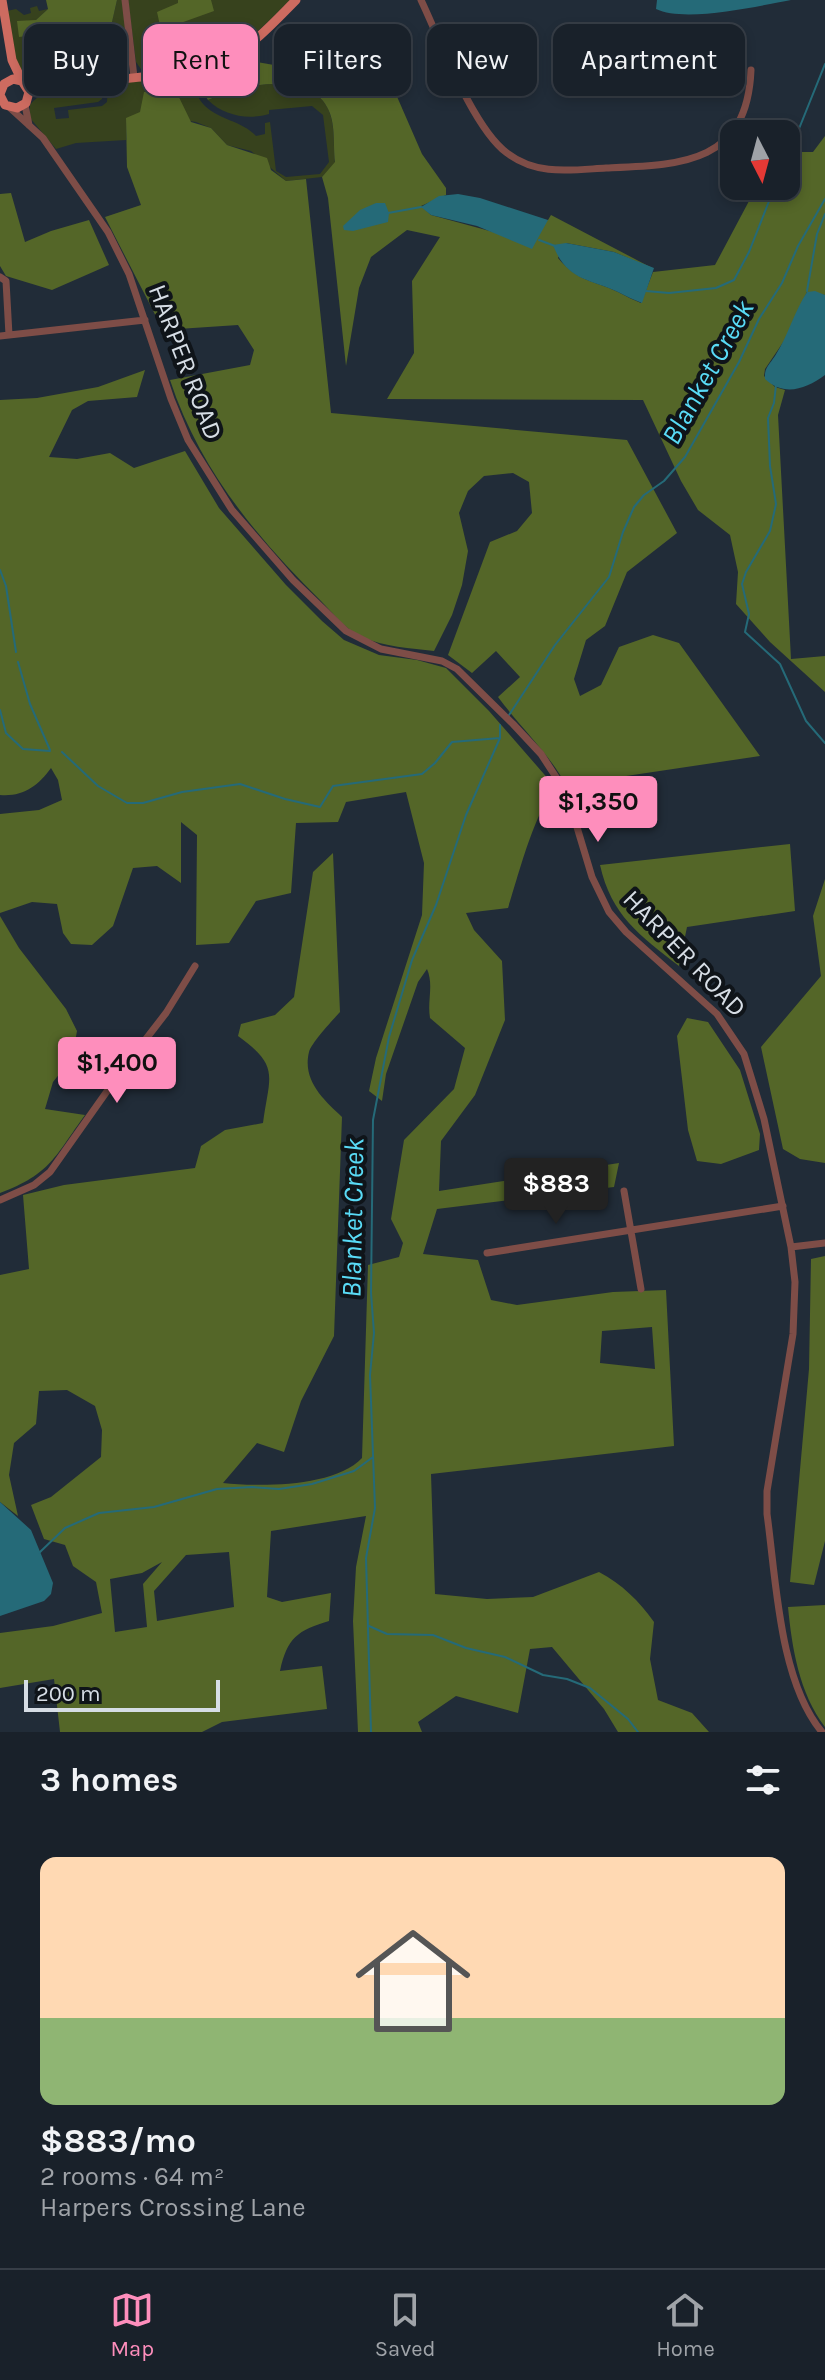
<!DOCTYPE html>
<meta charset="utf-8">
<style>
body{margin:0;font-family:Karla,sans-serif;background:#262e36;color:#f1f3f6;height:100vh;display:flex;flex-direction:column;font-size:30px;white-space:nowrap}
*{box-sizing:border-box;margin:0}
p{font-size:26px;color:#9fa3a8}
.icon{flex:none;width:44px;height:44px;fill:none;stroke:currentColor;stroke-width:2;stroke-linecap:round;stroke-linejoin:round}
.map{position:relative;height:1732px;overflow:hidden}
.sheet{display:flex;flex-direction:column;background:#19212a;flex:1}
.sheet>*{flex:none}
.hud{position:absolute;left:24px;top:24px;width:778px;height:72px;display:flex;gap:16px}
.needle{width:52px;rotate:174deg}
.fabs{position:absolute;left:720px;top:120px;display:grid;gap:16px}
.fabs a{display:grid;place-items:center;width:80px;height:80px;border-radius:16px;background:#19212a;box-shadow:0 4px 12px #0003,0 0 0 2px #373e47;font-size:40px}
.scale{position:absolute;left:24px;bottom:20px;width:196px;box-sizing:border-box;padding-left:8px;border:4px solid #d6dde5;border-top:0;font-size:22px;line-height:28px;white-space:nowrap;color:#d6dde5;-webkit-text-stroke:6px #0f1419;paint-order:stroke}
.price{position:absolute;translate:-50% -68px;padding:0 18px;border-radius:8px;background:#fe8ebc;color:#111;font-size:26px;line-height:52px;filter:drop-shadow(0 2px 4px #0008)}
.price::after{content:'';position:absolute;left:50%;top:48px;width:24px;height:18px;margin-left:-12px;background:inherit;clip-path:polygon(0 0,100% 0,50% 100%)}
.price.selected{background:#222;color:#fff}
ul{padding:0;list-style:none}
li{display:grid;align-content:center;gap:16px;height:424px;padding:0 40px}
li span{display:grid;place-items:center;height:248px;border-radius:16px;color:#555}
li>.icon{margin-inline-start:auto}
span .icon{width:144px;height:144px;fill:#fffc;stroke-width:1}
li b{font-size:34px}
h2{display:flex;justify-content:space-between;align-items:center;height:96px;padding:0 40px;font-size:34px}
.pill{padding:0 28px;border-radius:16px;background:#19212a;box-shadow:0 4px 12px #0003,0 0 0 2px #373e47;font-size:28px;line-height:72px}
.pill.selected{background:#fe8ebc;color:#111}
.dock{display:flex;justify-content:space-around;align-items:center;height:112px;border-top:2px solid #373e47;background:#19212a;font-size:22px;color:#9fa3a8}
.dock a{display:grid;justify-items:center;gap:4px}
.dock .selected{color:#fe8ebc}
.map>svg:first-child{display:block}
.green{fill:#37421d}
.forest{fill:#546628;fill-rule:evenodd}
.water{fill:#256a78}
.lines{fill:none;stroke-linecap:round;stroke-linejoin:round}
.stream{stroke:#256a78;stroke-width:2}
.minor{stroke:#7e4d47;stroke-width:7}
.major{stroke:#cd6b60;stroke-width:9}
.labels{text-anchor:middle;stroke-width:8;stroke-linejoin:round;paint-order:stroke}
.street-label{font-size:26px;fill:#d6dde5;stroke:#0f1419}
.water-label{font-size:28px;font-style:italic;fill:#59dbf6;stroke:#0f1419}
</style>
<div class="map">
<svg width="825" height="1732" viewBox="0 0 825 1732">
<rect width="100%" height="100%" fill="#212c38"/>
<!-- green -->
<path class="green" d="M117,0H122L127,35L106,39L107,47L94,49L95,57L106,56L107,60L100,63L94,77H91L86,46L81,50L64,51V47H60V61L73,65L85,64L87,79L59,80L54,49L26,51V61L41,62L42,66L53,69L54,81L31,84C12,70 11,34 7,11L16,9L24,15L31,13L30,8L37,6L39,11L48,9L19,36L51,33L55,44L112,22Z
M128,0H290C239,53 216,65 143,72L136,62Z
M235,58L239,63L236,67L237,80L206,97L198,80L203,70Z
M182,75C197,84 193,94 205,106C220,120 242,121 256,136L265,134V123L270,122L276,171L286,177L320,174L329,162L323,115L312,106L269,110V114C248,120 224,116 208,100C239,86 307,69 327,107C336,123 333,146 335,163L322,177L286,181L251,151L227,145L211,128L196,122L140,113L126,119V140L76,143L56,149L30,118V105C46,84 79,88 103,85L102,99L98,102L54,108L56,119L69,118L68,110L102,106L107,102L108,83Z"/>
<!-- forest -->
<path class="forest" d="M46,0H117L112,22L55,44L51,33L19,37L17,21L36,20L48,9Z
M178,0H211L214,11L161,30L157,12L178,3Z
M235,58L274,65L322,58L395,92L422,154L446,188V195L421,206L431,215L497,233L548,220L551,215L654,269L614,252L566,243L558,258C578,282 593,280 618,292C626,296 633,300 641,303L653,272L715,265L757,186H786V146L796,152H813L825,136V295L807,292L786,338L765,369L764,376L775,387L785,390L778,415L791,659L825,656V692L770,642L736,604L738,572L730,535L698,510L681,481L643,400L387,399L414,353L412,281L440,237L407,230L371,257L359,288L346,366L328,198L322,177L335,162C333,145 336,122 327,107C307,69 239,86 208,100L206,97L237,80L239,63Z
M175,89L191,122L211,128L227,145L267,158L271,170L286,181L306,179L331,413L627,440L677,533L627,572L605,626L586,640L574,679L580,696L601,685L619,647L653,635L679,643L760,756L566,785C548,752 520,727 498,697L520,677L496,651L472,673L448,655L490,542L517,531L532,513L529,482L513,473L484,476L468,491L459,513L468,551L462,585L452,615L434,651C411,648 384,647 362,637C347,631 332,612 321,601C255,536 199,468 170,380L250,365L254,350L238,325L163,330L105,217L141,205L127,167L126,118L140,112L144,92Z
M11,193L25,242L51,231L89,220L109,265L52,290L6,276L0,266V194Z
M145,370L137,397L88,401L72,410L49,457L77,459L110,453L134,468L185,451L219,508L286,585L322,621L344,640L379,655L417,660L446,668L489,711L557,789C536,804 517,881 508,908L466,913L474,930L502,961L505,1020L475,1095L441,1141L439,1191L619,1163L614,1187L437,1209L423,1254L478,1260L491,1300L517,1305L613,1292L666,1290L674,1446L431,1474L435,1594L487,1599L533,1597L599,1572C622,1584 639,1601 654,1622L650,1659L658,1700L692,1713L709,1732H618L604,1709L552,1647L530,1649L518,1713L456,1696L418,1722L422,1732H358L353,1621L356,1567L366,1516L271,1531L267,1597L282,1602L331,1593L329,1621C298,1630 287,1638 280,1671L322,1666L327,1709L222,1722L202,1732H60L54,1679L0,1688V1633L53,1626L102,1613L96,1582L73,1566L65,1545L44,1539L31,1505L51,1497L101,1457L102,1430L95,1406L67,1390L39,1391L36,1424L14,1443L9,1475L18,1516L0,1502V1275L29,1269L23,1195L64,1185L195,1168L201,1146L225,1130L263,1123C269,1076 281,1067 238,1036L241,1024L275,1015L294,997L313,872L333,853L340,1012C332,1021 312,1042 309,1052C302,1081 324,1100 342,1117L334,1336L301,1401L284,1452L257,1443L223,1483C261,1487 335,1487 362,1458L368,1265L399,1257L403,1243L391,1219L404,1140L454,1089L465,1048L430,1018C427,1001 434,985 427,969L418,982L386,1074L382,1101L369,1091L376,1058L422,915L424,863L406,792L346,802L338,822L296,823L291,893L256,901L229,943L196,945L197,835L181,822V883L157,866L133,868L113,926L92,945L71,944L63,933L57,904L32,902L0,913V814L39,810L62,800L58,780L51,768C38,786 23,797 0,795V400L37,398L98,387ZM652,1327L655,1369L600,1363L602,1331ZM229,1552L234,1607L157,1621L154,1591L186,1555ZM162,1562L143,1584L147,1627L115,1632L110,1579L142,1573Z
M790,844L795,911L687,927L679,966C640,936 611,915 600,865Z
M825,879V1163L800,1159L783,1149L761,1047L821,976L813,916Z
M0,916L19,948L66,1009L77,1031L72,1058L53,1082L45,1109L85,1115C55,1156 51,1174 0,1193Z
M687,1018L708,1022L740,1070L760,1134L759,1150L721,1164L697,1161L688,1130L677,1036Z
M825,1256V1541L814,1585L790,1582L809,1369L811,1259Z
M825,1605V1727C799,1693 792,1648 788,1607Z"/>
<!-- water -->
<path class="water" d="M657,0H791C758,6 685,23 656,9Z
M458,194L480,198L548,220L532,249L477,226L431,215L421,207L439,196Z
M376,203H385L389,213L388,222L353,231L344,230L343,226L360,210Z
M566,243L614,252L654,268L642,303C634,300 626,296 618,292C588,278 567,281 553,245Z
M815,291L825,295V375C806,389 784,397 765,379C764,368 769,365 775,356C788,336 794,312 807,292Z
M0,1502L31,1530L53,1583L51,1594L44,1601L0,1616Z"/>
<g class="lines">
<!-- stream -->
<path class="stream" d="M786,161L825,64
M388,213L421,207
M539,240L555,246
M646,291L669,293L716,288L734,280L749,252L775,186
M807,291L817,234L825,214
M776,385L774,403L768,418L770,466L776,504L770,531L746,572L742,584L749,614L745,632L780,664L806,721L825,743
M0,570L6,586L16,652
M18,662L30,704L50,750
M0,710L6,733L23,749L50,751
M509,715L555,645L609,577L623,532L634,507L644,495L664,481L685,457L739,362L759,319L782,283L798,246L825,199
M62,752L98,786L127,803H143L182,792L240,784L285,799L320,807L333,786L422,774L435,763L452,742L500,738
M39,1553L65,1528L99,1513L154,1507L217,1489L252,1487L279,1489L312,1484L354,1471L373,1457
M369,1626L387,1634L433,1635L466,1648L505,1657L543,1675L567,1679L590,1688L628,1719L638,1732
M371,1732L366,1558L375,1508L370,1375L374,1333L371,1293L373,1120L389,1037L412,960L436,905L466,815L500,738V725"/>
<!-- minor -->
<path class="minor" d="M125,0L134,77
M421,0C440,40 473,128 507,153C537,176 571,170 606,168C680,165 747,165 751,70
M25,105L29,125
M9,107L43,138L108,232L129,274L171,399L188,440L232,510L293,580L346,631L381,649L442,661L457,669L513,724L541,754L567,794L592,877L609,912L626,932L717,1014L744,1054L764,1119L791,1247L795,1282L793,1334L767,1491V1514C776,1578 779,1681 822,1732
M0,277L6,281L9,335
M0,336L145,320
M624,1191L641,1289
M0,1200L34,1185L50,1172L122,1070L166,1013L195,966
M791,1247L825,1243
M487,1253L783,1206"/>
<!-- major -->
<path class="major" d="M2,0L12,60L22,81
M25,84L45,88C98,78 182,80 229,57C255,44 276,20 296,0
M0,94L4,84L13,79L22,81L29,92L26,103L17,108L5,105L0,95"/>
</g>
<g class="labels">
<!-- street labels -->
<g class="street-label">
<text transform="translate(186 362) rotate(69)" y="9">HARPER ROAD</text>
<text transform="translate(685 953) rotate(46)" y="9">HARPER ROAD</text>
</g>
<!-- water labels -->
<g class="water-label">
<text transform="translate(707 372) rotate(-61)" y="10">Blanket Creek</text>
<text transform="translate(352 1218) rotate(-89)" y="10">Blanket Creek</text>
</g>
</g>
</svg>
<div class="fabs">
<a><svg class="needle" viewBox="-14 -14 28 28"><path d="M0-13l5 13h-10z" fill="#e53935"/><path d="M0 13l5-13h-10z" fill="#9fa3a8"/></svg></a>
</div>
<div class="scale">200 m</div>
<b class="price" style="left:598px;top:844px">$1,350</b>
<b class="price" style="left:117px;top:1105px">$1,400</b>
<b class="price selected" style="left:556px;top:1226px">$883</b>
<div class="hud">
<a class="pill">Buy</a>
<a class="pill selected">Rent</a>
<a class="pill">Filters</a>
<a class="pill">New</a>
<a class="pill">Apartment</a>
</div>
</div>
<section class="sheet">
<h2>3 homes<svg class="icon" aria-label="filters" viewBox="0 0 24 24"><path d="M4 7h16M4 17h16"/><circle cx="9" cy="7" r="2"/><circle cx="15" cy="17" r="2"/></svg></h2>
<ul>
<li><span style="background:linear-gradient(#ffd9b3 65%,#8fb573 0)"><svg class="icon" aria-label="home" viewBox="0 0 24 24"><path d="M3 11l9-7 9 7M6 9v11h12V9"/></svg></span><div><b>$883/mo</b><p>2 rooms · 64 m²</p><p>Harpers Crossing Lane</p></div></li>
</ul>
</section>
<nav class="dock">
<a class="selected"><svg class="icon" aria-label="map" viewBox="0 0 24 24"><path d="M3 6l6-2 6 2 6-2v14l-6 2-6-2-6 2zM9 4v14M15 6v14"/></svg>Map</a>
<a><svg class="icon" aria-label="saved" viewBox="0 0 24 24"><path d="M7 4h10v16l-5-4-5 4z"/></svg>Saved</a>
<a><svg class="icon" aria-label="home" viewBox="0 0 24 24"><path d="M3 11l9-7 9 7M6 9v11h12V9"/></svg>Home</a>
</nav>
